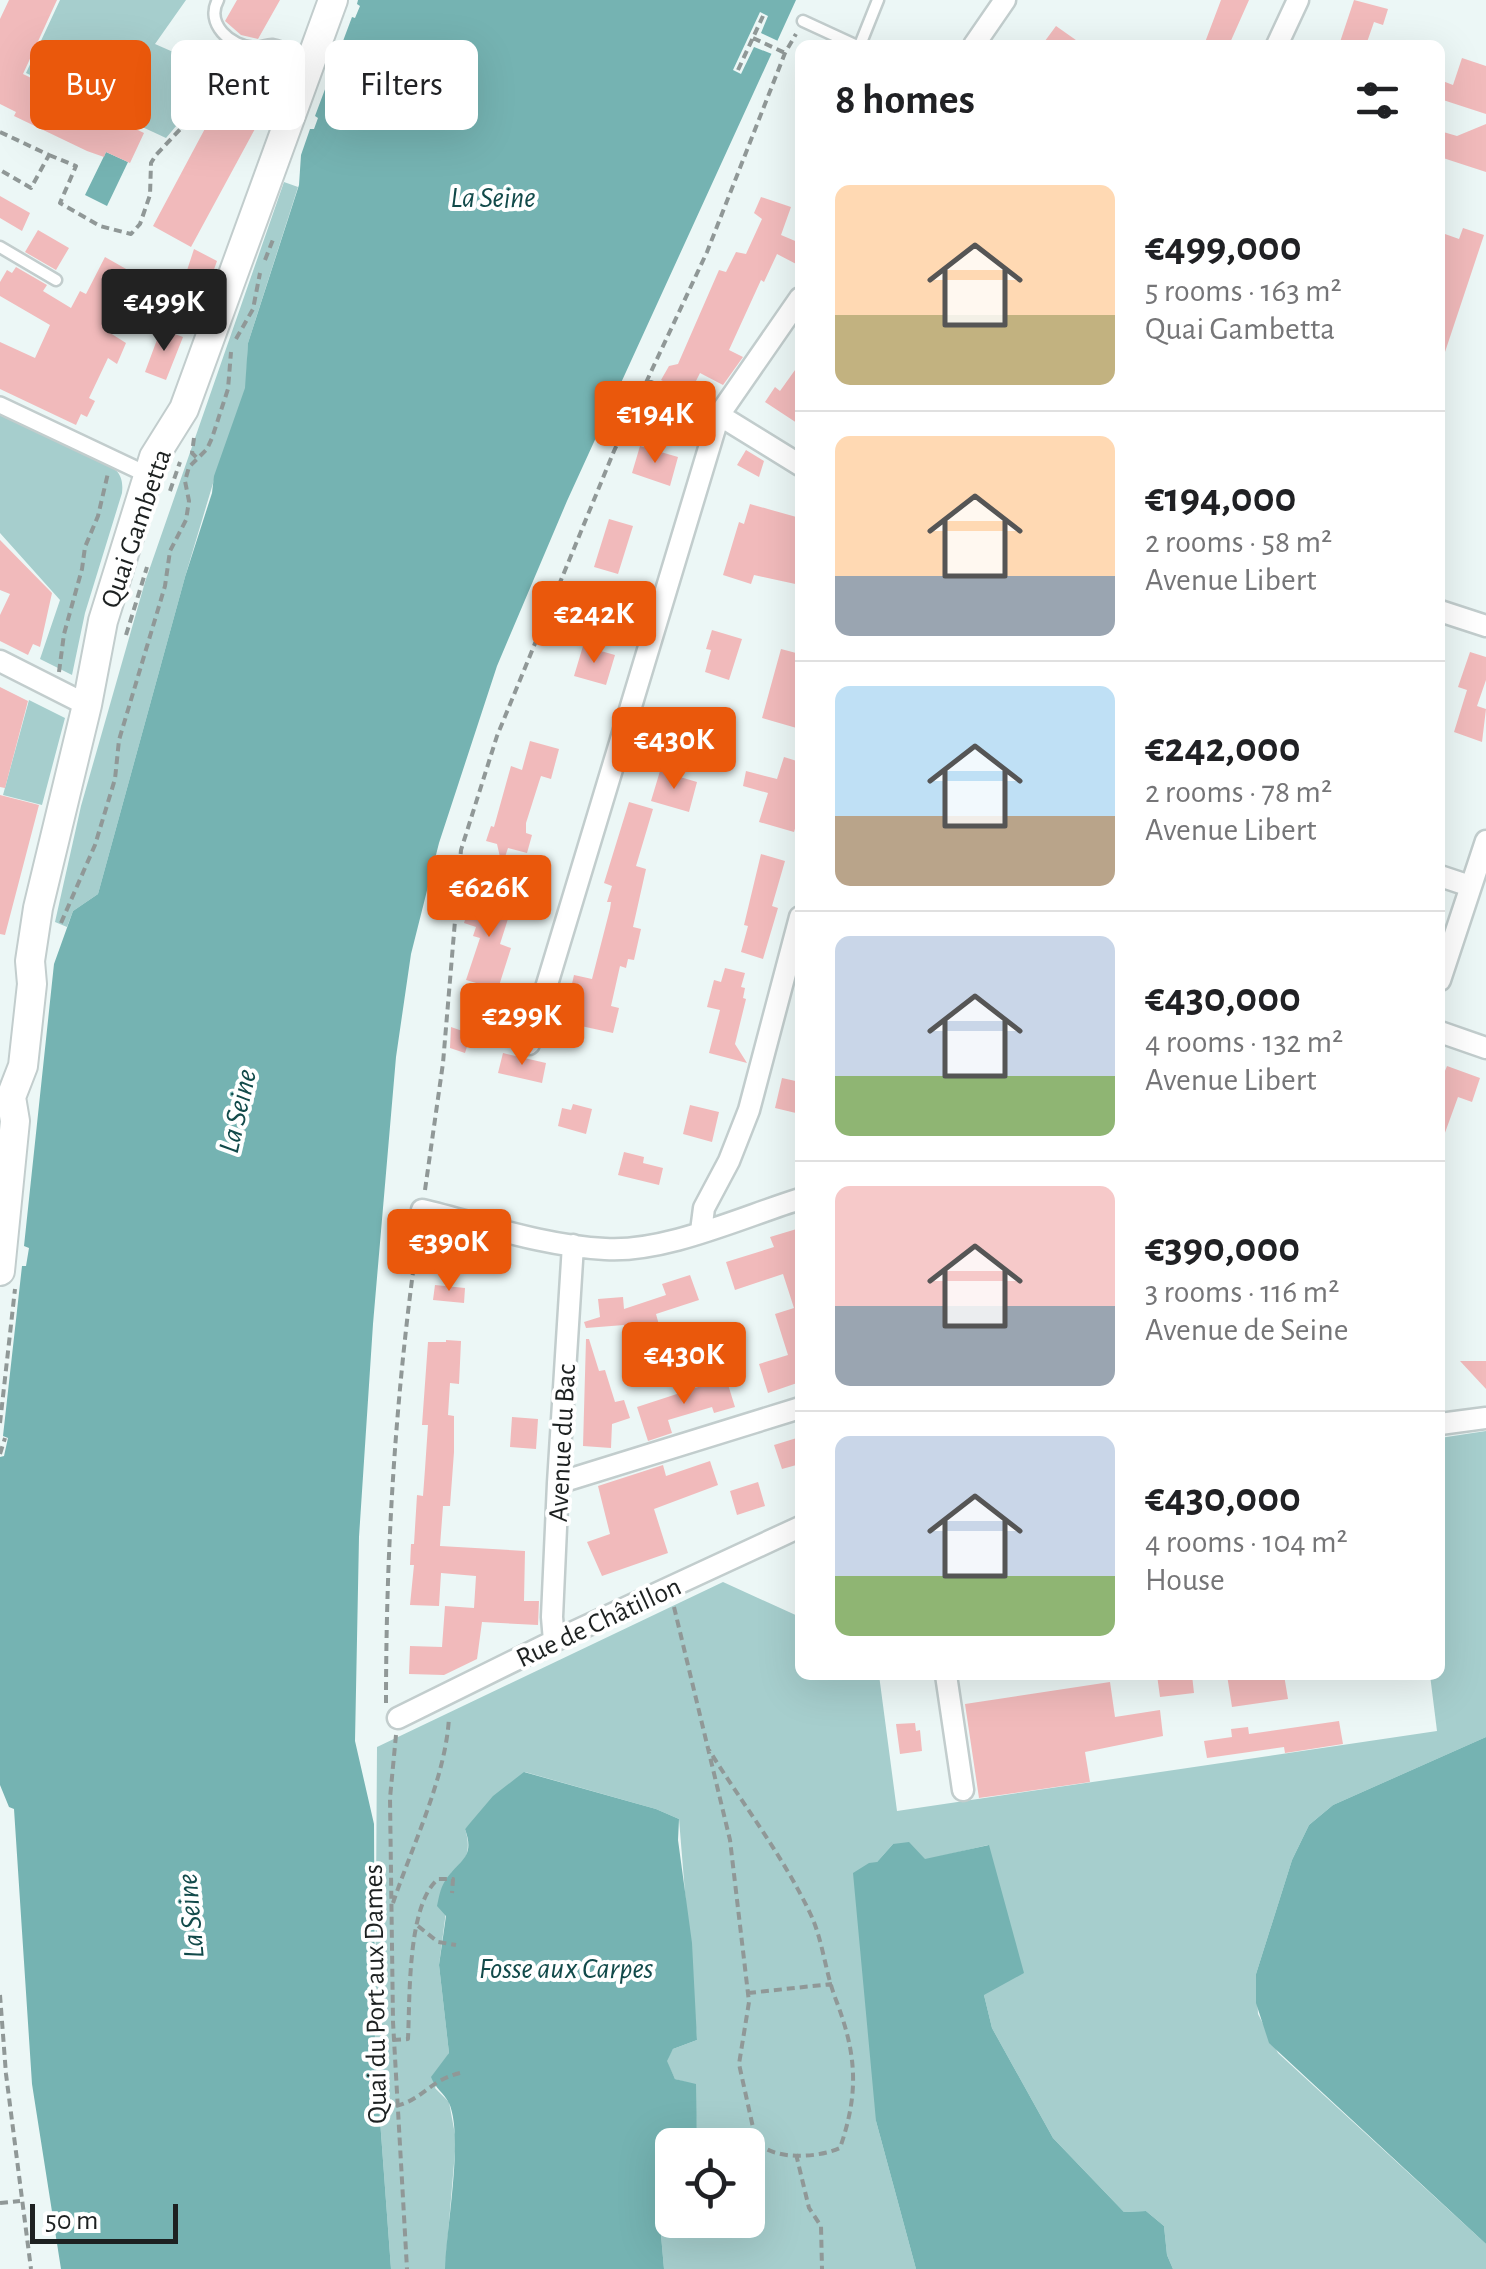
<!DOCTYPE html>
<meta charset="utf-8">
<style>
body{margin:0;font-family:"Alegreya Sans",sans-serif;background:#f6f6f6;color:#202124;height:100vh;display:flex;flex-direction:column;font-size:38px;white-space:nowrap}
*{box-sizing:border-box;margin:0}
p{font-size:32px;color:#757577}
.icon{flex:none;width:55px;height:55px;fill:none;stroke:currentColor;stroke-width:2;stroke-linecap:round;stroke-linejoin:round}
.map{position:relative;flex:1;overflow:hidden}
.panel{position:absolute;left:795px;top:40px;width:650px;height:1640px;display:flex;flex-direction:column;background:#fff;border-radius:15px;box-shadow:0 10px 40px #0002}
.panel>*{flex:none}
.banner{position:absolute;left:30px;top:40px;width:615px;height:90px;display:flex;gap:20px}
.buttons{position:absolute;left:655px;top:2128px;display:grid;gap:20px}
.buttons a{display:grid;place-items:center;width:110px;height:110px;border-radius:15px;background:#fff;box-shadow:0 10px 40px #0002;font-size:50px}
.scale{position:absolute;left:30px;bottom:25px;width:148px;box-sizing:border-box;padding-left:10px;border:5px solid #1d2121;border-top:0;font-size:28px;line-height:35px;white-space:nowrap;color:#1d2121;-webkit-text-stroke:8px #fff;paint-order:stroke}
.price{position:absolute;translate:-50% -85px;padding:0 22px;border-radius:10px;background:#ea580c;color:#fff;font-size:32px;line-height:65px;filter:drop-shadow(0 2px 5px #0008)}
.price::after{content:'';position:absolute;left:50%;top:60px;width:30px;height:22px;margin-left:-15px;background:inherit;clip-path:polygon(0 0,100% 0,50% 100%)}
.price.selected{background:#222;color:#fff}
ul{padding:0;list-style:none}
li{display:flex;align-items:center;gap:30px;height:250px;padding:0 40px}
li+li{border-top:2px solid #e0e0e0}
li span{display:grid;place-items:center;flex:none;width:280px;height:200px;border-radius:15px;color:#555}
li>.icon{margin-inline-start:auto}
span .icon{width:120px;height:120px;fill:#fffc;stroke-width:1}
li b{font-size:42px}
h2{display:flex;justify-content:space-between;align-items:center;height:120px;padding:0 40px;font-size:42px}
.chip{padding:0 35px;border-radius:15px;background:#fff;box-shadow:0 10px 40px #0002;font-size:35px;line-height:90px}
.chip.selected{background:#ea580c;color:#fff}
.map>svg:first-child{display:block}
.green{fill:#a6cecd}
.water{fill:#75b3b2}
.pier{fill:#ecf7f6}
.building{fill:#f1babb}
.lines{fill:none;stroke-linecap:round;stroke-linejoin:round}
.service-casing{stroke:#c2cdcd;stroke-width:15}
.pedestrian-casing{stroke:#c2cdcd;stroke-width:20}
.minor-casing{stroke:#c2cdcd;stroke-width:25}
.secondary-casing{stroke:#c2cdcd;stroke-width:32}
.path{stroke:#909897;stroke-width:4;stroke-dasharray:8 5;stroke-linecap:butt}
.service{stroke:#fff;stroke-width:10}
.pedestrian{stroke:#fff;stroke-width:15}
.minor{stroke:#fff;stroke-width:20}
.secondary{stroke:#fff;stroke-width:28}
.labels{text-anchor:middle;stroke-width:8;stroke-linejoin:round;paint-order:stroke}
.street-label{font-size:28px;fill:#1d2121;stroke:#fff}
.water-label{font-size:30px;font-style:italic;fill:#124a4a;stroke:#fff}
</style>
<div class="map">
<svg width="1486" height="2269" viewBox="0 0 1486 2269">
<rect width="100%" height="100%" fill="#ecf7f6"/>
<!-- green -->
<path class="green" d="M60,0H186L155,44L221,73L166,138L26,73Z
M284,182L298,187L248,343L246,388L217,470L185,577L98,894L73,911L67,927L55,922L81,806L145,582Z
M0,412L102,460C117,470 124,474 122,493L85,613L72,675L40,659L60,600L0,533Z
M29,700L65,718L42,805L3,795Z
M1486,1431V1737L1333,1805L1309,1825L1292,1860L1256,1974L1258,2014L1278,2053L1486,2244V2269H1173L1167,2255L1164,2226L1146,2211L1124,2212L1053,2138L992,2028L984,1995L988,1845L925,1860L893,1844L877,1862L876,2121L916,2269H664L661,2235L672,2208V2220H748V2145H697L695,2085L675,2079L666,2061L673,2049L697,2040L679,1819L656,1809L525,1772L465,1829C471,1847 468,1863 451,1873L439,1965L449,2053L435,2088L449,2102L456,2140L445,2269H391L375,2052L377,1747L723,1582L800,1617V1675H879L897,1811L1437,1731L1430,1675H1440V1438Z"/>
<!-- water -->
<path class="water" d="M358,0H796L567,501L497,666L439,843L411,954L396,1057L373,1324L359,1537L355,1741L374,1824L375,2052L391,2269H61L32,2084L14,1809L9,1807L0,1785V1457L4,1456L8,1438L3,1436L22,1266H26L29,1248L24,1246L54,964L73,911L98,894L185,577L212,493L214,476L245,388L248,343L299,185L301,155L310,129H314L318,118L315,116L352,17L355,18L360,6L357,4Z
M106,152L128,162L107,206L85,195Z
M1486,1737V2244L1269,2043L1256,2003V1974L1292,1860L1309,1825L1333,1805Z
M524,1772L656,1809L679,1819L678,1840L692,1943L697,2040L673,2049L667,2061L675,2079L696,2084L697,2145H672V2208L661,2235L664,2269H445C446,2229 464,2136 449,2103C444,2093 435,2088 431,2077L449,2053L439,1965L446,1916L437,1906C439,1897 440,1889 445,1881C458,1860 476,1859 465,1829L493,1796Z
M909,1842L925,1859L989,1845L1024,1973L984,1995L992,2028L1053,2138L1124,2212L1146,2211L1164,2226L1167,2255L1173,2269H916L876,2121L853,1873L869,1863L877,1862L893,1844Z"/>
<!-- pier -->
<path class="pier" d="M760,12L768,16L761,33L778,41L772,54L754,47L741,74L733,70Z"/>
<!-- building -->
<path class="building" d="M9,0H57L23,74L144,133L130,163L106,152L104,157L87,151L14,116L16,112L0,104V19Z
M237,0H280L258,39L241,35L225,21Z
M1221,0H1249L1229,45H1204Z
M1354,0L1388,9L1383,25L1374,22L1366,45H1339Z
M1056,26L1083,45H1042Z
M232,51L254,57L265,55L281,63L255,112L262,116L191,247L153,226L240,63L229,57Z
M1462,58L1486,66V114L1440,99V80L1453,85Z
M1486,124V172L1440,157V131L1457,136Z
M0,196L30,213L22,231L0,218Z
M761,197L791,207L781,235L800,243V266L777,254L764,282L761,280L729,350L743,357L723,385L700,373L689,395L661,380L669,366L678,364L719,270L726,272L736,252L746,254L762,219L754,213Z
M1463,228L1484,235L1443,358L1440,357V250L1445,234L1459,239Z
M38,230L69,248L56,270L25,252Z
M194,249L217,261L207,289L199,286L189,315L175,307Z
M105,257L135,274L107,331L126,343L117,364L108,358L89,398L95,401L87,417L81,414L76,425L0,389V342L35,358L50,325L0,296V282L7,270L12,273L16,267L47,285L43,291L71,308L80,291L86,294Z
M161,329L183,337L166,380L145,372Z
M800,363V425L765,402L775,387L780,391Z
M676,402L699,414L686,436L664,424Z
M640,446L678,457L670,486L632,473Z
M746,450L764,461L759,477L737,465Z
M750,504L800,518V585L754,575L751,584L723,575L739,522L744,524Z
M609,519L633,526L618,574L594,567Z
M0,540L52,593L40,647L33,644L28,655L0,641V615L10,594L0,590Z
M636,594L649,598L642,624L628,620Z
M712,630L742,639L729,680L705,672L711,650L706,649Z
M583,646L615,655L606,685L574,676Z
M781,649L800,654L796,668L800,669V729L762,718Z
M1470,652L1486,657V680L1477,706L1486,709L1482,742L1454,732L1467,690L1458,687Z
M0,687L28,701L5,788L0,787Z
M653,716L674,722L665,764L638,756Z
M530,741L559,749L551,779L541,776L539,782L526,823V833L532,835L527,853L508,848L502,866L497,844L486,841L491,826L494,827L511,766L522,770Z
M784,757L800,762V812L794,832L759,822L768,793L743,786L746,771L777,779Z
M660,771L697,782L689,812L651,801Z
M0,795L39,805L5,935L0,934Z
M629,802L653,809L636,866L646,869L633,927L641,929L634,960L628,959L626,968L620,966L611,1006L619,1008L613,1033L581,1026L578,1039L560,1035L574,975L592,979L610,909L611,902H607L612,886L604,883Z
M761,854L785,861L772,906L778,908L763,959L741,952L748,926L744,925Z
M474,891L513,903L500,944L511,948L496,995L481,990L483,985L466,980L480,938L473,936L476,927L464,923Z
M725,968L745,973L741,987L745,988L743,998L746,999L735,1044L747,1063L709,1053L720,1010L707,1007L714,980L721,982Z
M451,1027L471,1034L465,1053L450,1048Z
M503,1053L546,1063L542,1083L498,1073Z
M1447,1066L1480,1078L1472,1102L1458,1097L1442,1141L1440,1083Z
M782,1078L800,1082V1114L775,1108Z
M573,1104L592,1109L586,1134L558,1126L562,1108L571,1110Z
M690,1105L719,1112L712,1142L683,1134Z
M624,1152L644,1157L643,1163L663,1168L659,1185L618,1175Z
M800,1228V1382L768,1393L759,1364L788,1355L775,1314L794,1308L783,1274L735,1290L726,1262L774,1247L770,1237Z
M445,1240L472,1246L469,1264L444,1258L433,1245Z
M690,1275L699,1300L656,1314L659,1325L649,1328L650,1338L630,1345L624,1325L586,1328L584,1322L600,1317L598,1299L623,1297L624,1309L666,1295L662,1284Z
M435,1285L465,1288L464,1303L433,1300Z
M586,1339H589L599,1371L605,1370L615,1402L624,1400L630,1418L612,1424L611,1448L583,1446Z
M446,1340L461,1341L460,1363L459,1384L450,1383L448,1415L454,1416V1452L450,1506H443L440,1546L525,1551L524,1601H539L538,1625L482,1622L477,1659L444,1675L409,1674L410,1646L442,1647L445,1606L474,1608L476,1576L441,1573L439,1606L410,1605L414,1565H410L411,1544H414L417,1495L423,1496L425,1469L428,1425H422L428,1342H446Z
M1460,1361H1486V1389Z
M726,1378L735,1407L714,1413L712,1407L668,1420L672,1433L648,1441L637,1407Z
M512,1417L538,1419L536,1449L510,1447Z
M800,1437V1464L782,1469L774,1445Z
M710,1461L718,1485L654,1509L668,1553L602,1576L587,1542L610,1534L598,1486L663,1465L666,1476Z
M758,1482L765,1506L737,1515L730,1491Z
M1157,1675H1192L1194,1693L1160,1697Z
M1227,1675H1284L1288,1699L1232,1707Z
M1110,1682L1115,1717L1160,1710L1163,1736L1085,1752L1090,1782L979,1798L965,1704Z
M1339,1721L1343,1744L1285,1753L1284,1747L1207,1758L1204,1741L1232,1737L1231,1729L1248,1727L1249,1734Z
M915,1723L916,1731L920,1730L922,1751L900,1754L896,1724Z"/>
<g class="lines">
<!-- service casing -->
<g class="service-casing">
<path id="service" d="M218,0C205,23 230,47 255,48C261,48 266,45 272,45C284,47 298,55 310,60
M803,21L855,45
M860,45L878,0
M0,247L56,280"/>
</g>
<!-- pedestrian casing -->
<g class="pedestrian-casing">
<path id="pedestrian" d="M0,405L148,475"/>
</g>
<!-- minor casing -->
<g class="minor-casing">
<path id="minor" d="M974,45L1005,0
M1277,45L1298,0
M719,415L800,465
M1440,611L1486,626
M0,661L87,705
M1440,876L1470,886
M1440,980L1486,841
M1440,1032L1486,1048
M529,1044L719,415L800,298
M422,1210C481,1224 544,1246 605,1249C665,1253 742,1217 800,1199
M701,1231L704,1208L729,1161L749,1110L800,917
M1440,1424L1486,1418
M558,1483L800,1408
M554,1641L552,1617L558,1483L573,1245
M946,1675L963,1790
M398,1718L554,1641L800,1527"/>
</g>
<!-- secondary casing -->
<g class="secondary-casing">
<path id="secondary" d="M11,1097L23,1066L32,984L30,961L38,908L87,705L103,621L154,457L184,409L333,0
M0,1271L15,1121L11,1097"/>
</g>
<!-- path -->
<path class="path" d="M753,38L785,53
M738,70L763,16
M0,132L49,155L31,188L0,170
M49,155L76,166L60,203L100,226L131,234L140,224L150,195L151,163L156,155L187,122L190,113L207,93L225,81L229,71
M265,260L274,237
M236,339L253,309L260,273
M647,380L702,406
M194,438L192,453L197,458
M170,491L180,462
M126,635L147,567
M59,672L64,634L82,569L85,547L98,516L108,473
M458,882L549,909
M61,923L95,845L115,779L119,740L165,586L170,551L186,520L189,501L185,481L189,467L207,449L212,438L228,389L231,352
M425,1190L443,1063L461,850L497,736L614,451L707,252L785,53L796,34
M0,1423L15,1289
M0,1454L5,1438
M674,1607L730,1840L749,2002L739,2064L756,2141C773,2161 818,2158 840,2148C859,2093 857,2055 836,2000C825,1972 823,1940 810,1913C783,1856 742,1803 709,1750
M386,1703C386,1544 396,1386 419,1229
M396,1735L390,1798L393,2022L407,2269
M393,1903C412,1846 446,1777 449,1717
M418,1926L438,1942L456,1945
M748,1993L832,1984
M0,1995L6,2074L31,2269
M393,2040L408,2039C410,1999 407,1905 438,1879H453L452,1893
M396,2106C422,2100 430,2080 460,2073
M796,2154L809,2208L821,2226L822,2269
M0,2203L20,2201"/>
<!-- service -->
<use href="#service" class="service"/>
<!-- pedestrian -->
<use href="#pedestrian" class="pedestrian"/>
<!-- minor -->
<use href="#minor" class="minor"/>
<!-- secondary -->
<use href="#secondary" class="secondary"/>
</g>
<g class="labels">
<!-- street labels -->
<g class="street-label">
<text transform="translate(135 528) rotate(-71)" y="10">Quai Gambetta</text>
<text transform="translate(561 1443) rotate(-87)" y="10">Avenue du Bac</text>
<text transform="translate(598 1621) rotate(-25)" y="10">Rue de Châtillon</text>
<text transform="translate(374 1994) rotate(-91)" y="10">Quai du Port aux Dames</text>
</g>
<!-- water labels -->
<g class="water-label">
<text x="493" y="207">La Seine</text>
<text transform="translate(237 1111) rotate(-77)" y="10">La Seine</text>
<text transform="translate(190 1916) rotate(-95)" y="10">La Seine</text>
<text x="566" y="1978">Fosse aux Carpes</text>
</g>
</g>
</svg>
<div class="buttons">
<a><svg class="icon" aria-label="locate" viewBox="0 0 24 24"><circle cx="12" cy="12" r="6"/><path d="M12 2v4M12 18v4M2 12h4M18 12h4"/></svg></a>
</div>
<div class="scale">50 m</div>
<b class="price selected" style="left:164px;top:354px">€499K</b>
<b class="price" style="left:655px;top:466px">€194K</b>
<b class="price" style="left:594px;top:666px">€242K</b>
<b class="price" style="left:674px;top:792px">€430K</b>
<b class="price" style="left:489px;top:940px">€626K</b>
<b class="price" style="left:522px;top:1068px">€299K</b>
<b class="price" style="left:449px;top:1294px">€390K</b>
<b class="price" style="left:684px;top:1407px">€430K</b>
<div class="banner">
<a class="chip selected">Buy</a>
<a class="chip">Rent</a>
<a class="chip">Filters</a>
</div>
<section class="panel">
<h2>8 homes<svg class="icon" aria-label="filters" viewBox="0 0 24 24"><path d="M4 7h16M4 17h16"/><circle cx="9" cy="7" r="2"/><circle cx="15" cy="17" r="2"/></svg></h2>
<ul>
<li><span style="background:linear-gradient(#ffd9b3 65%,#c2b280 0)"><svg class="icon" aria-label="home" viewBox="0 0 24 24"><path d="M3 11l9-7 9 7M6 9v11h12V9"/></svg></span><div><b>€499,000</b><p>5 rooms · 163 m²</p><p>Quai Gambetta</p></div></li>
<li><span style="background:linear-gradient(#ffd9b3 70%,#9aa5b1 0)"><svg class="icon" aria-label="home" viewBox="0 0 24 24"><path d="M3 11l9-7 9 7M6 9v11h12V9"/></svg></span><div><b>€194,000</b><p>2 rooms · 58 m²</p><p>Avenue Libert</p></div></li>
<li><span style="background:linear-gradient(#bfe0f5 65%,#b9a48a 0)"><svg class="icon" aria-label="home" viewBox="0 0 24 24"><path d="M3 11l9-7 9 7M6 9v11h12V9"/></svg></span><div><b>€242,000</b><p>2 rooms · 78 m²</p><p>Avenue Libert</p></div></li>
<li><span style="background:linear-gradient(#c9d6e8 70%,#8fb573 0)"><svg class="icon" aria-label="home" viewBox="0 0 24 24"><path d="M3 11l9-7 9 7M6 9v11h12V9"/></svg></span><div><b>€430,000</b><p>4 rooms · 132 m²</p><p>Avenue Libert</p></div></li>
<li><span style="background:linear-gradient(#f6c9c9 60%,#9aa5b1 0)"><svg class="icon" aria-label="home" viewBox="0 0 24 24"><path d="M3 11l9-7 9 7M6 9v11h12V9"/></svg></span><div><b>€390,000</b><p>3 rooms · 116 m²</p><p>Avenue de Seine</p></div></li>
<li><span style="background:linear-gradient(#c9d6e8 70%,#8fb573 0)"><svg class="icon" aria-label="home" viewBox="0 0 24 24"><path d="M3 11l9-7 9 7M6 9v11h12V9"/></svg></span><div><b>€430,000</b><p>4 rooms · 104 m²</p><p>House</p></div></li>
</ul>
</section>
</div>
